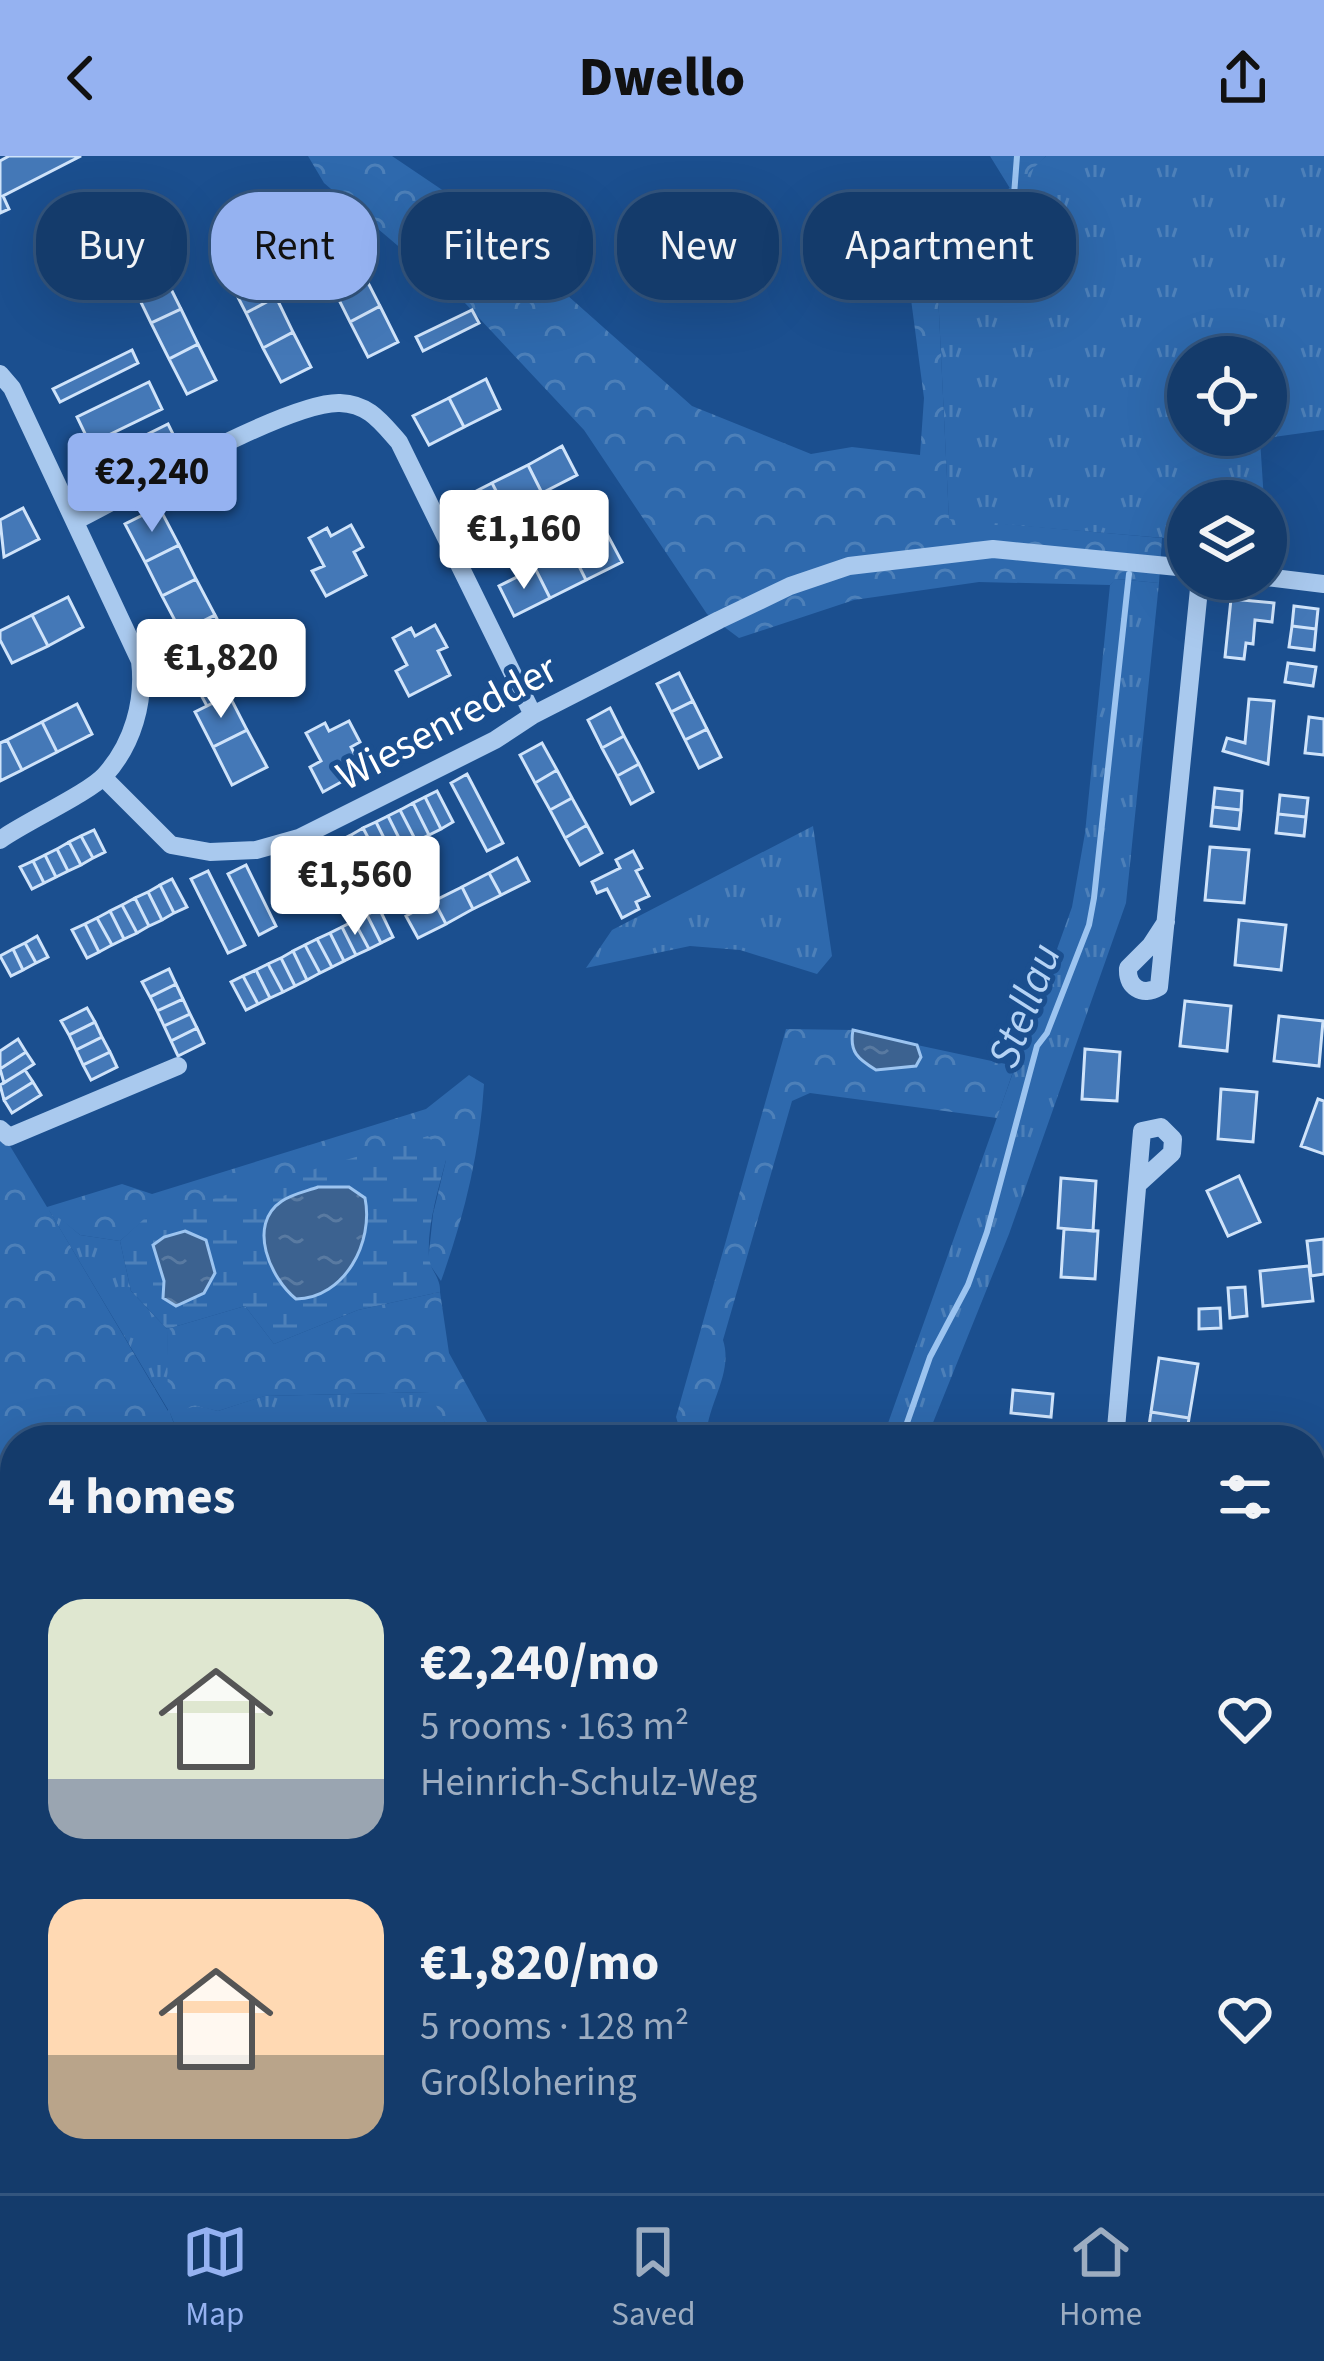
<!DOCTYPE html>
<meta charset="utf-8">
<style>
body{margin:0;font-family:"Source Sans 3",sans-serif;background:#214673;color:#f1f3f6;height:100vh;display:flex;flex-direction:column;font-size:45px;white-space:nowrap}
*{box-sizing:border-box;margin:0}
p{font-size:39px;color:#9dadc1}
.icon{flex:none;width:66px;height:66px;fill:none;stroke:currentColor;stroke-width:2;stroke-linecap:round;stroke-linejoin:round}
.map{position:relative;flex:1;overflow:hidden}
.drawer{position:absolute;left:0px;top:1269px;width:1326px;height:768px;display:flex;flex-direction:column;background:#143b6b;border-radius:48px 48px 0 0;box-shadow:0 12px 48px #0002,0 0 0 3px #33557e}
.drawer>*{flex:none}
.banner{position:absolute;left:36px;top:36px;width:1254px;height:108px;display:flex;gap:24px}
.controls{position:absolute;left:1167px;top:180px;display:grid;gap:24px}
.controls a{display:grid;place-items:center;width:120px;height:120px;border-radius:50%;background:#143b6b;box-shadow:0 12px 48px #0002,0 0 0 3px #33557e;font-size:60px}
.price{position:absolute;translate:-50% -102px;padding:0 27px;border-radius:12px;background:#fff;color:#222;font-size:39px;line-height:78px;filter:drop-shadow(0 3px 6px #0008)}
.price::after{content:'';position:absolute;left:50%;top:72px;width:36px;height:27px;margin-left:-18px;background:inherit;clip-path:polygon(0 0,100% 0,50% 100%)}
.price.active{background:#95b2f1;color:#111}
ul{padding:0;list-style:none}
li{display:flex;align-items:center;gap:36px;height:300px;padding:0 48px}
li span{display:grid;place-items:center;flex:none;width:336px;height:240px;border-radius:36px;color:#555}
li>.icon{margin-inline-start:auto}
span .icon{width:144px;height:144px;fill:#fffc;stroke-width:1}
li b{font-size:51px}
h2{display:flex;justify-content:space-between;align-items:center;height:144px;padding:0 48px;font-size:51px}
.chip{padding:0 42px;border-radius:48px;background:#143b6b;box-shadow:0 12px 48px #0002,0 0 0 3px #33557e;font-size:42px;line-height:108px}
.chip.active{background:#95b2f1;color:#111}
header{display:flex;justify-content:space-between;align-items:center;height:156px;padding:0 48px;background:#95b2f1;color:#111;font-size:54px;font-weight:800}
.tab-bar{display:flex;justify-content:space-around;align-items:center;height:168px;border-top:3px solid #33557e;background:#143b6b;font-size:33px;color:#9dadc1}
.tab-bar a{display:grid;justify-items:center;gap:6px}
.tab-bar .active{color:#95b2f1}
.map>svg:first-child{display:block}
.grass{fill:url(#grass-tufts);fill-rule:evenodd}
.forest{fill:url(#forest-crowns)}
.wetland{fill:url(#wetland-marsh)}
.water{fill:url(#water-ripples);stroke:#9cc4f0;stroke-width:3}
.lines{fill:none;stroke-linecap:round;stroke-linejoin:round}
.stream{stroke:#9cc4f0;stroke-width:6}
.building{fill:#4478b7;stroke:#cfe3fa;stroke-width:3}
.minor{stroke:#a9c9ee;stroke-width:18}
.labels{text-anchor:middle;stroke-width:10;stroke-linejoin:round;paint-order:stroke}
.street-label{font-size:42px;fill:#fff;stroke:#1b4f8f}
.water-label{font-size:45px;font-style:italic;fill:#b5d3f5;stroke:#1b4f8f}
</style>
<header><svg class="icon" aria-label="back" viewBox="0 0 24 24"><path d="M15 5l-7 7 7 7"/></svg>Dwello<svg class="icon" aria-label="share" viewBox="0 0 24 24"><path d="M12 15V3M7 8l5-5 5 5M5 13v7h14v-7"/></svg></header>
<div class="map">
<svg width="1324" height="2037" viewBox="0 0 1324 2037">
<defs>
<pattern id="grass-tufts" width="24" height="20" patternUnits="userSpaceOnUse" patternTransform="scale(3)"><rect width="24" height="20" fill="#2e69ad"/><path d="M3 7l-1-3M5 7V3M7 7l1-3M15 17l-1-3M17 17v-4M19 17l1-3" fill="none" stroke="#4d80b9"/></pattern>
<pattern id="forest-crowns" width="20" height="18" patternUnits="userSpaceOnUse" patternTransform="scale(3)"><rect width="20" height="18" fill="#2e69ad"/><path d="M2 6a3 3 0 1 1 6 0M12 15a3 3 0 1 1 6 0" fill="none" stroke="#4d80b9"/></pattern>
<pattern id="wetland-marsh" width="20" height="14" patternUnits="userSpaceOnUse" patternTransform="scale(3)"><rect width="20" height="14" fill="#2e69ad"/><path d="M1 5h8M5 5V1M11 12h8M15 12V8" fill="none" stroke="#4d80b9"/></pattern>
<pattern id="water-ripples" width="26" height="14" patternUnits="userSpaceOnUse" patternTransform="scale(3)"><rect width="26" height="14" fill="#3c6290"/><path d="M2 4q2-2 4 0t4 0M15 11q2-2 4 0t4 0" fill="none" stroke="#597aa1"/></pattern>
</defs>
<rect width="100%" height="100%" fill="#1b4f8f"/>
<!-- grass -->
<path class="grass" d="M1046,0H1324V274L1260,283L1264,345H1188V384L949,364L936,96ZM1188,201H1266V279H1188Z
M1116,423L1159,427L1126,747L1009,1078L926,1284H882L1072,751L1085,677L1110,429Z
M813,670L832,800L817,818L740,794L690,790L586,812L612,774Z
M47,1051L80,1079L120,1085L131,1135L167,1173L170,1256L196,1249L218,1255L264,1240L430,1236L454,1284H181L170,1257Z"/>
<!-- forest -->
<path class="forest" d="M308,0H392L469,52L692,250L811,298L852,291L920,299L924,242L904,90L936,96L949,363L1162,382L1159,427L1117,423L1110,429L979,426L854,444L739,482L707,458L584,274L464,146L324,27Z
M990,0H1046L1011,34Z
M786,873L853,874L851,888L921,901L917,889L1015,910L997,962L810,937L792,945L723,1184C734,1218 706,1249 706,1284H683L676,1261Z
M469,919L484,928C480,996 464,1061 441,1125L428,1106L433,1058L446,1004L145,1063L120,1085L80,1079L49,1054L168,1255L167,1173L245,1150L274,1188L358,1154L440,1136L449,1197L497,1284H454L429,1236L265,1240L218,1255L196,1250L170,1257L180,1284H15V2022H388L389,2037H0V982L10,990L47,1051L122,1028L152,1038L426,953Z"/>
<!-- wetland -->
<path class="wetland" d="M428,980L446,1004C438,1035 427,1069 429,1101C430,1115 441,1121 440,1136L358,1154L274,1188L245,1150L167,1173L131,1135L120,1085L144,1063Z"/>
<!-- water -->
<path class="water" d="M853,874L917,889L921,901L916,910L876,914C858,903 849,896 853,874Z
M318,1031H349L365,1042C374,1086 345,1142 296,1143C271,1123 246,1069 282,1045C292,1038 307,1035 318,1031Z
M185,1075L206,1084L215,1117L204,1137L176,1150L163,1142L164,1125L153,1089L164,1081Z"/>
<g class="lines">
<!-- stream -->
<path class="stream" d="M1014,39L1017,0
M901,1284L930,1201L968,1129L987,1076L1037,890L1047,877L1089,769L1094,742L1129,418
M42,2037L58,2022
M790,2037L801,2022"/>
</g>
<!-- building -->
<path class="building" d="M9,0H81L3,40L9,53L0,57V5Z
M344,80L362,115L332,130L314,95Z
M258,107L276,141L246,157L228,122Z
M362,115L380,150L350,166L332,130Z
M163,117L181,153L151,167L134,132Z
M276,141L293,176L263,192L246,157Z
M380,150L398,186L368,201L350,166Z
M181,153L198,188L169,203L151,167Z
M472,154L479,167L423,195L416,181Z
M293,176L311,211L281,226L263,192Z
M198,188L216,224L187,238L169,203Z
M132,194L138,207L60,246L53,233Z
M486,223L500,253L464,271L449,242Z
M149,226L162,253L90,288L77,261Z
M449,242L464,271L429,289L413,260Z
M168,268L175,282L143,299L136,284Z
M131,287L137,300L118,310L111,297Z
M562,290L577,319L542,337L528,309Z
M105,300L112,313L93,323L86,310Z
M528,309L542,337L507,356L492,327Z
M492,327L507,356L472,374L457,345Z
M159,351L179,389L145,406L125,368Z
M23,352L39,383L4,401L0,364Z
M351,369L363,391L354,396L366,419L326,440L312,415L324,410L309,382L327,372L331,380Z
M606,376L622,406L586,424L571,394Z
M179,389L196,423L162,440L145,406Z
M571,394L586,424L550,442L535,412Z
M535,412L550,442L514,460L499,430Z
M196,423L215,459L181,476L162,440Z
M68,441L83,471L48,490L32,459Z
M1231,443L1274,447L1272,466L1255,464L1253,488L1246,487L1244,503L1225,501Z
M1294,450L1318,453L1316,473L1292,470Z
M32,459L48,490L12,507L0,484V475Z
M215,459L232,492L198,510L181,476Z
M435,469L447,491L438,495L450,519L409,540L396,515L407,509L393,482L411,472L415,480Z
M1292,470L1316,473L1314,494L1289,491Z
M221,498L239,533L207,550L188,515Z
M1288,507L1316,511L1313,530L1285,526Z
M679,517L693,545L671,556L657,528Z
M229,539L247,574L213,591L195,556Z
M1249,543L1274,545L1268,608L1223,595L1227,582L1245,587Z
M693,545L707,573L685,584L671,556Z
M77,548L92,578L57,596L42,566Z
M610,552L624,580L602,592L588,564Z
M1309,561L1324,563V599L1305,597Z
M349,565L360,586L351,591L363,614L323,636L310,611L321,605L306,577L325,567L329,575Z
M42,566L57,596L22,614L7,584Z
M707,573L721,601L699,612L685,584Z
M247,574L267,611L232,629L213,591Z
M624,580L639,608L617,620L602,592Z
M7,584L22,614L0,625V587Z
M542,587L557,614L535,627L520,599Z
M639,608L653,636L631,648L617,620Z
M557,614L572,642L550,654L535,627Z
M467,618L503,687L487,695L451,627Z
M1215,632L1242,635L1241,654L1213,651Z
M437,635L453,666L441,673L425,641Z
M1280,639L1308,642L1306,661L1278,658Z
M425,641L441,673L429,679L413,647Z
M572,642L587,669L565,682L550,654Z
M413,647L429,679L416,685L400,654Z
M1213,651L1241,654L1239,673L1211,670Z
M400,654L416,685L404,692L388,660Z
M1278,658L1306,661L1304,680L1276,677Z
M388,660L404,692L392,698L376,666Z
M376,666L392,698L380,704L363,672Z
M587,669L602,697L580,709L565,682Z
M363,672L380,704L368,710L351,679Z
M94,674L105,696L93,702L81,680Z
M351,679L368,710L355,717L339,685Z
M81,680L93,702L81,709L69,686Z
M69,686L81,709L68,715L57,693Z
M1210,691L1249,694L1244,747L1205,744Z
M57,693L68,715L56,721L45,699Z
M325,694L338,720L325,726L312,700Z
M633,695L642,712L636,715L649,740L636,746L639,753L622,762L607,733L597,737L592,726L620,712L616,704Z
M45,699L56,721L44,727L33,705Z
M312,700L325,726L313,733L300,706Z
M517,702L529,725L501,739L489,717Z
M33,705L44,727L32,733L20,711Z
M300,706L313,733L301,739L287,712Z
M246,709L276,770L259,779L228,718Z
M287,712L301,739L288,745L275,719Z
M208,715L245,789L228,797L191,723Z
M489,717L501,739L473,753L462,731Z
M172,723L187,751L174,757L160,729Z
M160,729L174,757L162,764L148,736Z
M462,731L473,753L446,768L434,745Z
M148,736L162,764L149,770L135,742Z
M135,742L149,770L137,777L122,749Z
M434,745L446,768L418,782L406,760Z
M122,749L137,777L124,783L110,755Z
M379,752L393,781L381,787L367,759Z
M110,755L124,783L112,789L97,762Z
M367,759L381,787L369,793L354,765Z
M97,762L112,789L99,796L85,768Z
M1239,764L1286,769L1281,814L1235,809Z
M354,765L369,793L356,799L342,771Z
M85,768L99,796L87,802L72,774Z
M342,771L356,799L344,805L330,777Z
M330,777L344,805L332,811L317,783Z
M37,780L48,801L36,807L25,787Z
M317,783L332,811L320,817L305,789Z
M25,787L36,807L23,814L13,793Z
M305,789L320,817L307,824L293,795Z
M13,793L23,814L11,820L0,800Z
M293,795L307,824L295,830L281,802Z
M281,802L295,830L283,836L268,808Z
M268,808L283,836L270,842L256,814Z
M169,813L176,828L150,841L142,826Z
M256,814L270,842L258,848L243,820Z
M243,820L258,848L246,854L231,826Z
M176,828L183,843L157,855L150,841Z
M183,843L190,858L164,870L157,855Z
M1185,845L1231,850L1227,895L1180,890Z
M87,852L95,866L69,879L61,865Z
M190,858L197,872L171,885L164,870Z
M1279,860L1323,865L1319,910L1274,905Z
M95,866L102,881L76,894L69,879Z
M197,872L204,887L178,900L171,885Z
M102,881L110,896L83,909L76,894Z
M18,883L26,896L0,913V895Z
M1085,893L1120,896L1117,945L1082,943Z
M26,896L34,908L4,927L0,913Z
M110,896L117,911L91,924L83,909Z
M25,914L33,926L4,944L0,929Z
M33,926L41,939L12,957L4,944Z
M1221,933L1257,936L1253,986L1218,983Z
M1318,943L1324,945V998L1301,990Z
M1239,1020L1260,1066L1228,1080L1207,1035Z
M1061,1022L1096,1025L1093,1075L1058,1072Z
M1064,1073L1098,1075L1095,1123L1061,1121Z
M1324,1083V1118L1311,1120L1307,1085Z
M1309,1110L1313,1145L1263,1150L1260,1115Z
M1245,1131L1247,1160L1230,1162L1228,1132Z
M1220,1152L1221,1172L1199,1173V1153Z
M1159,1202L1198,1208L1189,1262L1151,1256Z
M1013,1234L1053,1238L1051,1261L1011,1257Z
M1151,1256L1189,1262L1186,1284H1147Z
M1316,1304L1324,1333L1311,1337V1306Z
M1324,1789V1843L1322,1844L1313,1828L1321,1824L1315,1813L1311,1815V1796Z
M968,2022L969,2027L975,2025L978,2036L942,2037L938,2023Z
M1058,2022H1096L1097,2037H1084L1083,2030L1058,2031Z"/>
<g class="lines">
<!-- minor -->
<path class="minor" d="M0,218L12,232L140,505C145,545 133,588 105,619C89,637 25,666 0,684
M77,364C131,337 289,245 340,247C369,248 381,266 399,286L533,559
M1266,421L1324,428
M104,622L171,689L210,696L256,694L299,682L495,584L533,559L719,464L790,430L849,410L993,393L1188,412
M1166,766L1151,789L1128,812C1127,831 1142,841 1159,831L1200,423
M0,973L9,981L178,910
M1115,1284L1142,975L1161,971L1173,983L1172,997L1138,1028
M1311,1373L1324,1369
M1311,1756L1324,1750
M536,2022L537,2037
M1015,2022L1016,2037"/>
</g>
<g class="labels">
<!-- street labels -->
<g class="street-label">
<text transform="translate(446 565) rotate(-28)" y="15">Wiesenredder</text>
</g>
<!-- water labels -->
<g class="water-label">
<text transform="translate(1023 849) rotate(-69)" y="16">Stellau</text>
</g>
</g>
</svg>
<div class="controls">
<a><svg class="icon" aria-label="locate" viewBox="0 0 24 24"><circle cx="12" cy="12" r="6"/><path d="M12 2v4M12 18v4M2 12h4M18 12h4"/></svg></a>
<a><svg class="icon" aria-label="layers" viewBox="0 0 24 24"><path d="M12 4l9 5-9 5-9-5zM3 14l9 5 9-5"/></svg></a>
</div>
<b class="price active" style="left:152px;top:379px">€2,240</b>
<b class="price" style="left:524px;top:436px">€1,160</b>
<b class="price" style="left:221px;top:565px">€1,820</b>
<b class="price" style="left:355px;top:782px">€1,560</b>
<div class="banner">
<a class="chip">Buy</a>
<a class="chip active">Rent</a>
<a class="chip">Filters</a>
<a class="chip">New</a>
<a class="chip">Apartment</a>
</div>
<section class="drawer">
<h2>4 homes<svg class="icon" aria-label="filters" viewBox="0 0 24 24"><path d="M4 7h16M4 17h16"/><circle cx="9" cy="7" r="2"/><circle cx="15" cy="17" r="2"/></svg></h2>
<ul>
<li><span style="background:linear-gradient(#dfe7d0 75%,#9aa5b1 0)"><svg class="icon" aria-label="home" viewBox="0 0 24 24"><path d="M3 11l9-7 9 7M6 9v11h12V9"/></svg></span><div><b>€2,240/mo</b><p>5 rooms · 163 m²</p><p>Heinrich-Schulz-Weg</p></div><svg class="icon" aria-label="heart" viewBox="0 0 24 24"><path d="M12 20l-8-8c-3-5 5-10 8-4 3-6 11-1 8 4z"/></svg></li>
<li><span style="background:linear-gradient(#ffd9b3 65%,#b9a48a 0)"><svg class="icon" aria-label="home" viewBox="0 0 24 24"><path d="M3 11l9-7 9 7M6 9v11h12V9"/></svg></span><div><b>€1,820/mo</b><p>5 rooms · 128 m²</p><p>Großlohering</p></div><svg class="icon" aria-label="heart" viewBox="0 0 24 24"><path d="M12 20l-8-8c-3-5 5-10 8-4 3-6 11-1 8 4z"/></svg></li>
</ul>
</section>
</div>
<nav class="tab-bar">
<a class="active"><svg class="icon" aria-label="map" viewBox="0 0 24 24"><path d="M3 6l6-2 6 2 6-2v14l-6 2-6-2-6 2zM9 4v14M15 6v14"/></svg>Map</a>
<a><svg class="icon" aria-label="saved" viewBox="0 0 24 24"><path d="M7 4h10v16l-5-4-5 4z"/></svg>Saved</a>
<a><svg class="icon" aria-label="home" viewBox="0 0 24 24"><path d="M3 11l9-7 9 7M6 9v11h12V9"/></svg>Home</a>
</nav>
